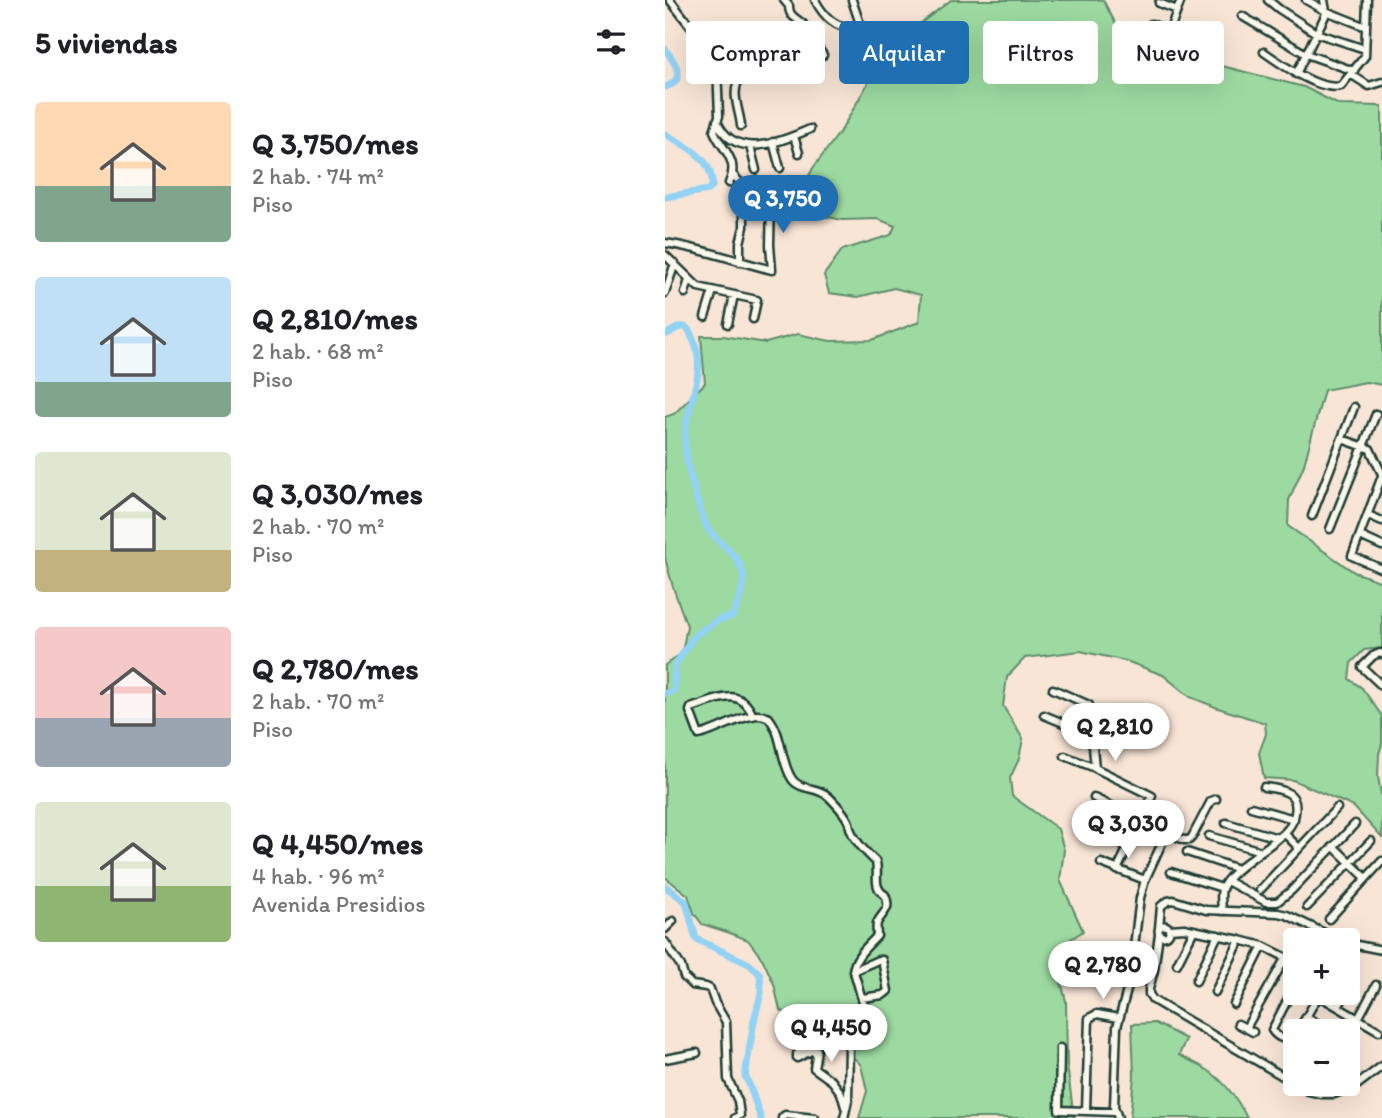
<!DOCTYPE html>
<html lang="es">
<meta charset="utf-8">
<style>
body{margin:0;font-family:Itim,sans-serif;background:#f6f6f6;color:#202124;height:100vh;display:flex;flex-direction:column;font-size:26px;white-space:nowrap}
*{box-sizing:border-box;margin:0}
p{font-size:23px;color:#757577}
.icon{flex:none;width:38px;height:38px;fill:none;stroke:currentColor;stroke-width:2;stroke-linecap:round;stroke-linejoin:round}
.map{position:relative;flex:1;overflow:hidden}
.details{display:flex;flex-direction:column;background:#fff;width:665px}
.details>*{flex:none}
.hud{position:absolute;left:21px;top:21px;width:590px;height:63px;display:flex;gap:14px}
.fabs{position:absolute;left:618px;top:928px;display:grid;gap:14px}
.fabs a{display:grid;place-items:center;width:77px;height:77px;border-radius:7px;background:#fff;box-shadow:0 7px 28px #0002;font-size:35px}
.price{position:absolute;translate:-50% -60px;padding:0 16px;border-radius:24px;background:#fff;color:#222;font-size:23px;line-height:46px;filter:drop-shadow(0 2px 4px #0008)}
.price::after{content:'';position:absolute;left:50%;top:42px;width:21px;height:16px;margin-left:-10px;background:inherit;clip-path:polygon(0 0,100% 0,50% 100%)}
.price.current{background:#1f6fb2;color:#fff}
ul{padding:0;list-style:none}
li{display:flex;align-items:center;gap:21px;height:175px;padding:0 35px}
li span{display:grid;place-items:center;flex:none;width:196px;height:140px;border-radius:7px;color:#555}
li>.icon{margin-inline-start:auto}
span .icon{width:84px;height:84px;fill:#fffc;stroke-width:1}
li b{font-size:30px}
h2{display:flex;justify-content:space-between;align-items:center;height:84px;padding:0 35px;font-size:30px}
.chip{padding:0 24px;border-radius:7px;background:#fff;box-shadow:0 7px 28px #0002;font-size:24px;line-height:63px}
.chip.current{background:#1f6fb2;color:#fff}
main{display:flex;flex:1;min-height:0}
.map>svg:first-child{display:block}
.green{fill:#9ddaa1;stroke:#5e8c6a;stroke-width:2}
.lines{fill:none;stroke-linecap:round;stroke-linejoin:round}
.river{stroke:#92d2f4;stroke-width:7}
.minor-casing{stroke:#1f3d34;stroke-width:11}
.minor{stroke:#fbf7ec;stroke-width:6}
</style>
<main>
<section class="details">
<h2>5 viviendas<svg class="icon" aria-label="filters" viewBox="0 0 24 24"><path d="M4 7h16M4 17h16"/><circle cx="9" cy="7" r="2"/><circle cx="15" cy="17" r="2"/></svg></h2>
<ul>
<li><span style="background:linear-gradient(#ffd9b3 60%,#7fa58c 0)"><svg class="icon" aria-label="home" viewBox="0 0 24 24"><path d="M3 11l9-7 9 7M6 9v11h12V9"/></svg></span><div><b>Q 3,750/mes</b><p>2 hab. · 74 m²</p><p>Piso</p></div></li>
<li><span style="background:linear-gradient(#bfe0f5 75%,#7fa58c 0)"><svg class="icon" aria-label="home" viewBox="0 0 24 24"><path d="M3 11l9-7 9 7M6 9v11h12V9"/></svg></span><div><b>Q 2,810/mes</b><p>2 hab. · 68 m²</p><p>Piso</p></div></li>
<li><span style="background:linear-gradient(#dfe7d0 70%,#c2b280 0)"><svg class="icon" aria-label="home" viewBox="0 0 24 24"><path d="M3 11l9-7 9 7M6 9v11h12V9"/></svg></span><div><b>Q 3,030/mes</b><p>2 hab. · 70 m²</p><p>Piso</p></div></li>
<li><span style="background:linear-gradient(#f6c9c9 65%,#9aa5b1 0)"><svg class="icon" aria-label="home" viewBox="0 0 24 24"><path d="M3 11l9-7 9 7M6 9v11h12V9"/></svg></span><div><b>Q 2,780/mes</b><p>2 hab. · 70 m²</p><p>Piso</p></div></li>
<li><span style="background:linear-gradient(#dfe7d0 60%,#8fb573 0)"><svg class="icon" aria-label="home" viewBox="0 0 24 24"><path d="M3 11l9-7 9 7M6 9v11h12V9"/></svg></span><div><b>Q 4,450/mes</b><p>4 hab. · 96 m²</p><p>Avenida Presidios</p></div></li>
</ul>
</section>
<div class="map">
<svg width="717" height="1118" viewBox="0 0 717 1118">
<rect width="100%" height="100%" fill="#f8e5d6"/>
<filter id="ink" filterUnits="userSpaceOnUse"><feTurbulence type="fractalNoise" baseFrequency=".0143" numOctaves="2"/><feDisplacementMap in="SourceGraphic" scale="14" xChannelSelector="R" yChannelSelector="G"/><feConvolveMatrix kernelMatrix="1 2 1 2 8 2 1 2 1" color-interpolation-filters="sRGB"/></filter>
<g filter="url(#ink)">
<!-- green -->
<path class="green" d="M286,0H438L461,43L507,58L561,67L639,87L674,105L717,106V385L701,382L659,390L639,465L624,500L623,526L689,572L717,582V648L699,650L686,663L684,679L697,688L717,716V744L714,754L713,776L717,801V838L689,807L628,780L599,778L594,753L601,734L600,723L553,708L525,697L498,675L461,661L415,651L360,658L342,677L338,706L358,739L354,759L345,778L347,796L393,829L399,850L395,880L418,931L396,946L394,974L401,1001L402,1065L409,1118H194L202,1091L196,1065L167,1036L136,1022L115,1010L109,984L98,960L83,940L65,933L37,924L29,913L23,895L0,877V665L17,653L22,626L8,587L0,558V417L9,414L40,383L36,336H58L101,343L133,334L165,341L207,340L254,322L256,295L229,288L193,297L164,293L159,275L177,250L226,235L230,226L213,219L177,220L141,212L132,199L148,168L177,129L216,60L248,29Z
M490,1023L521,1039L514,1055C524,1060 535,1065 544,1071C561,1083 573,1100 582,1118H465L469,1076L467,1024Z"/>
<g class="lines">
<!-- river -->
<path class="river" d="M0,49C10,62 23,80 0,87
M0,134C20,145 49,159 47,186L44,190L0,197
M0,335C6,333 13,325 19,327C24,328 25,332 26,335C47,372 17,408 20,445C21,464 34,512 43,529C47,536 56,542 62,548C87,572 79,586 68,616L53,620L30,635L10,665L9,691L0,694
M0,886L21,902L31,939L84,964L95,974L96,993L89,1021L80,1076C88,1090 90,1104 96,1118"/>
<!-- minor casing -->
<g class="minor-casing">
<path id="minor" d="M5,0L26,27L39,33L43,50L52,66L54,116L49,131C57,150 75,160 64,183
M150,0C159,17 172,31 193,27L195,24L187,0
M603,0L614,9L651,33L700,49
M641,0L661,11L701,27
M494,3L512,10
M577,16L641,54L689,71
M486,24L504,31
M138,27L158,55
M503,35L516,0
M122,50L134,65
M599,52C616,64 655,92 676,86L700,56L702,0
M112,68L138,27V24C130,17 124,16 124,6L119,0
M631,74L660,16L661,11L659,0
M687,75L704,86L717,82
M75,78C65,93 75,111 76,126
M52,121C69,162 116,142 145,129
M129,136L134,153
M108,142L115,168
M85,146L91,170
M0,243C36,248 71,261 107,270L105,245L106,200L86,194L68,175
M0,255L33,287L92,300L88,319
M75,262V243L79,227V214L83,199L82,192
M0,293L10,263
M20,293L24,280
M40,317L48,291
M63,324L69,295
M677,439L705,449L717,474
M717,476L687,556L717,569
M703,515L717,521
M647,516L689,407
M665,529L711,414
M695,536L717,546
M717,654L715,653L708,656L697,667L717,686
M388,689L424,705L430,768
M379,715L427,735
M88,716C75,684 50,701 26,708L25,711L34,735C52,731 79,714 94,715C99,715 100,716 104,718C118,735 115,761 127,779C135,791 153,786 164,797C171,804 181,814 184,823C185,829 186,833 190,838C195,847 204,855 211,862C214,875 207,887 220,895C227,910 217,912 212,923C211,926 212,934 212,936C202,947 190,956 188,971
M400,756L430,768L487,796L452,870
M429,798L519,840H524L527,837L546,801L551,799
M586,807L629,819
M561,823L613,838
M433,832L462,847
M619,833L634,848
M544,836L596,851
M668,846L701,878
M522,852L573,869
M436,863L480,880
M506,872L557,888
M562,881L601,902H612L626,891L690,824
M595,890L672,808
M642,907L706,841
M557,911C557,905 555,895 557,889C564,869 607,847 622,830C631,820 636,798 621,792C615,789 606,788 599,787
M664,919L717,861
M493.5 931a5.5 5.5 0 1 1 11 0a5.5 5.5 0 1 1-11 0Z
M494,928L496,906L503,901L508,900L541,910L613,913L622,915L674,940
M0,929L8,921
M504,929L519,928L575,940L598,946L630,962
M494,934L489,970L484,989V994L488,1000L643,1091L656,1094H669L682,1089L692,1085L717,1066
M0,942L16,966L19,977L27,985L41,987L45,989L50,1003L61,1022L63,1079L73,1101L75,1115L70,1118
M682,943L717,950
M402,946L468,957
M512,964L529,930
M188,971L213,960H217L223,991L218,995L197,998
M531,981L553,935
M630,985L607,1030C612,1038 619,1039 627,1041L630,1036
M550,992L575,940
M682,992L688,982
M654,996L714,1031
M569,1004L598,946
M673,1007L682,992
M641,1017L666,1031
M693,1019L711,985
M573,1024L588,1032
M581,1028L621,957
M633,1031L655,993
M135,1041L143,1043L144,1045L132,1054V1058L148,1050H152L149,1068L167,1081L176,1093L180,1107
M395,1048L394,1110L449,1112
M0,1059L32,1053
M421,1110L424,1018L432,1014L454,1018
M117,1118L120,1115L150,1118
M179,1118L183,1100L184,1044L191,1031L202,1023L207,1017L198,1003L190,975L188,971
M453,1118L449,1107L452,1027L465,979L475,898L480,880L502,832"/>
</g>
<!-- minor -->
<use href="#minor" class="minor"/>
</g>
</g>
</svg>
<div class="fabs">
<a>+</a>
<a>−</a>
</div>
<b class="price current" style="left:118px;top:235px">Q 3,750</b>
<b class="price" style="left:450px;top:763px">Q 2,810</b>
<b class="price" style="left:463px;top:860px">Q 3,030</b>
<b class="price" style="left:438px;top:1001px">Q 2,780</b>
<b class="price" style="left:166px;top:1064px">Q 4,450</b>
<div class="hud">
<a class="chip">Comprar</a>
<a class="chip current">Alquilar</a>
<a class="chip">Filtros</a>
<a class="chip">Nuevo</a>
</div>
</div>
</main>
